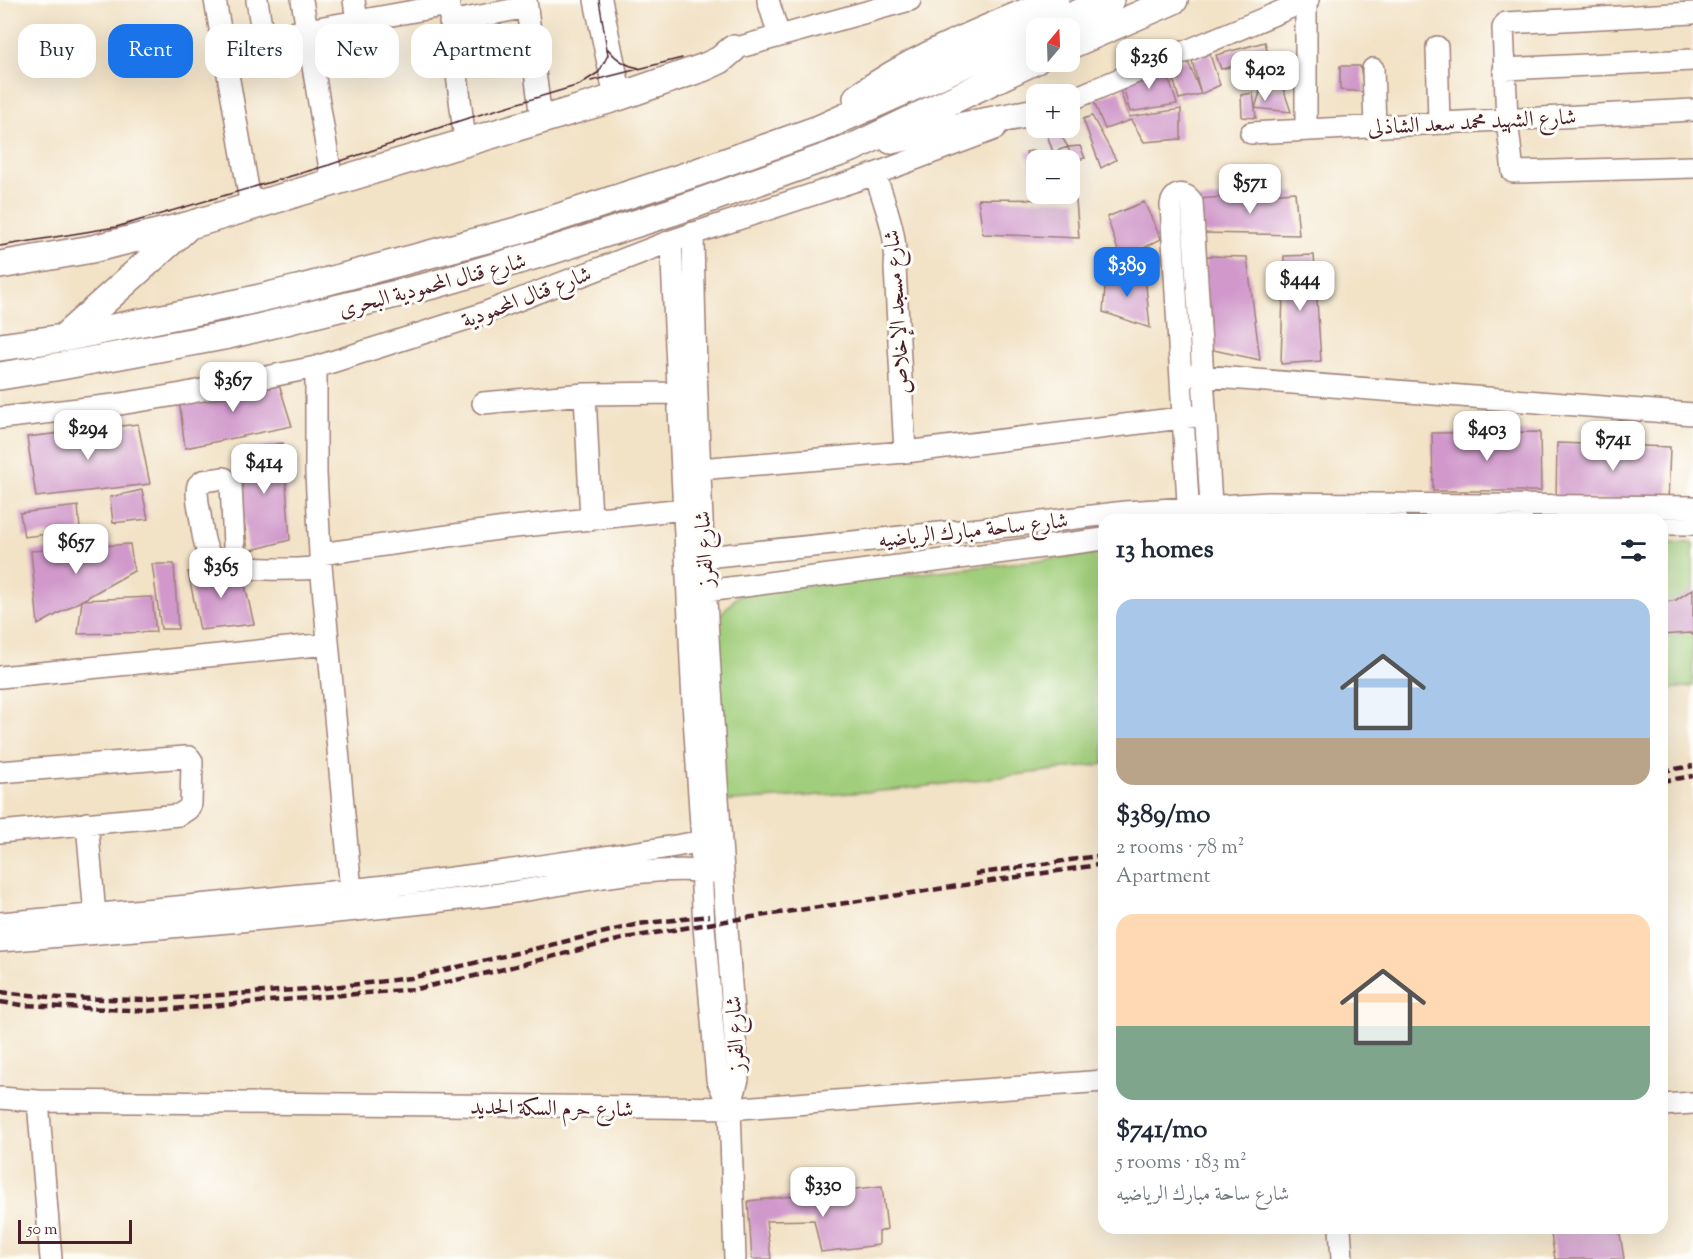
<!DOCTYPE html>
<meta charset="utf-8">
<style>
body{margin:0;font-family:"Sorts Mill Goudy",Amiri,serif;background:#f2f2f3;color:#1f2937;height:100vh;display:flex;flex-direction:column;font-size:22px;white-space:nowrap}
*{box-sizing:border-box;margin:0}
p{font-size:20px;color:#747a83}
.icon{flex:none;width:33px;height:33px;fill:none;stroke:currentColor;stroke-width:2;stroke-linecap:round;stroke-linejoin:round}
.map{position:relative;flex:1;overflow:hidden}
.panel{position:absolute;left:1098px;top:514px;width:570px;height:720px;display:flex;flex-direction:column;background:#fff;border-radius:18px;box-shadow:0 6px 24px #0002}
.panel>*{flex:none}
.banner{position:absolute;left:18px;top:24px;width:570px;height:54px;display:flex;gap:12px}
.needle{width:39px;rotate:19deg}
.fabs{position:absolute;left:1026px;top:18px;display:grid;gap:12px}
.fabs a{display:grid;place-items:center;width:54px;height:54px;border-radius:12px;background:#fff;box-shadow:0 6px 24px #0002;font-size:30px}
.scale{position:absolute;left:18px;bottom:15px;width:114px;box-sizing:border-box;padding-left:6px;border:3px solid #4a1f2b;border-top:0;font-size:16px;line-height:21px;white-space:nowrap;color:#4a1f2b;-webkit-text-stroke:4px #fdfcf7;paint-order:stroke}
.price{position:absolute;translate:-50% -51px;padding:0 14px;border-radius:12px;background:#fff;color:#222;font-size:20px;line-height:39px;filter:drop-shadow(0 2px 3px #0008)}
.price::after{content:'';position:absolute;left:50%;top:36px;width:18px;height:14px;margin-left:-9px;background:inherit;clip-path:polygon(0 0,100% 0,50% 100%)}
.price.active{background:#1a73e8;color:#fff}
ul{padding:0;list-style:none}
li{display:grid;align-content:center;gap:12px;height:318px;padding:0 18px}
li span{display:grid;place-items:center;height:186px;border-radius:18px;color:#555}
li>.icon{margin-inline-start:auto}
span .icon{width:108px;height:108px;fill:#fffc;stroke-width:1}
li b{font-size:26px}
h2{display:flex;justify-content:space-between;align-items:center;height:72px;padding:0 18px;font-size:26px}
.pill{padding:0 21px;border-radius:18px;background:#fff;box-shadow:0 6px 24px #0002;font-size:21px;line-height:54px}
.pill.active{background:#1a73e8;color:#fff}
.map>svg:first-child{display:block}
.green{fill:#a1ce7b;stroke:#767653;stroke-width:1.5}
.building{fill:#d098cb}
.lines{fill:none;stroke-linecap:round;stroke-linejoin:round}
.minor-casing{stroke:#9e8078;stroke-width:24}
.major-casing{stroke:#9e8078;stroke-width:30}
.minor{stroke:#fff;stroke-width:21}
.major{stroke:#fff;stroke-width:27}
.tram{stroke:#4a1f2b;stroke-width:1.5}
.rail{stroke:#4a1f2b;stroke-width:4.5;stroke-dasharray:9 4.5;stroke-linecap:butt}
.labels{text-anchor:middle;stroke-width:6;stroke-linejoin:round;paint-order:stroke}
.street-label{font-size:22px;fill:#4a1f2b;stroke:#fdfcf7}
</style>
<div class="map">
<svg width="1693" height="1259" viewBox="0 0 1693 1259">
<rect width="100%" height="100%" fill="#fdfcf7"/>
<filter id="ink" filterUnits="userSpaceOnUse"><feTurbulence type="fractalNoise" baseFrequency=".0167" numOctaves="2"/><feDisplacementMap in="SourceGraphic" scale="12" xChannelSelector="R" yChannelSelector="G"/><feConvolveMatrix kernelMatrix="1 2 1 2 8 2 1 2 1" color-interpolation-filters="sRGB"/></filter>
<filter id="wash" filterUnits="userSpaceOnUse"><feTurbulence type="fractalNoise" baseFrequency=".008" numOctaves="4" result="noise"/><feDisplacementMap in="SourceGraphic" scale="24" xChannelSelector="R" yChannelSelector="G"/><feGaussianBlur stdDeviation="1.35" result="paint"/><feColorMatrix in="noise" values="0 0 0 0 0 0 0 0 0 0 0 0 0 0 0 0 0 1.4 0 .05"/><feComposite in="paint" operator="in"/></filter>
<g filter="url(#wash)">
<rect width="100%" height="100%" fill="#f2e2c6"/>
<!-- green -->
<path class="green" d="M1662,543H1693V686L1662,690Z
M1104,553V764L895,790L718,802L704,631L741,593Z"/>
<g id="blocks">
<!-- building -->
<path class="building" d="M1265,42L1269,58L1221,69L1216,55Z
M1209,52L1220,85L1201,94L1192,61Z
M1187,59L1201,94L1179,99L1170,67Z
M1164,64L1177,104L1130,112L1121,80Z
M1272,65L1274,82L1245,84L1244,73Z
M1340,66H1360L1365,92L1340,90Z
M1283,88L1291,112L1255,108L1256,118L1242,117L1241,95L1253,93L1255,108L1261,89Z
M1120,90L1129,117L1181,109V139L1144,142L1131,120L1105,129L1093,100Z
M1092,116L1116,160L1101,168L1083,119Z
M1057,129L1068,147L1053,152L1046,132Z
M1080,146L1085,158L1073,161L1068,147Z
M1034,150L1039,160H1036V172L1032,174L1026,152Z
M1067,152L1069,160H1056L1055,156Z
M1295,192L1299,235L1203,233L1197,199Z
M978,199L1076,200L1079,238L983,234Z
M1144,202L1161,239L1121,260L1107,217Z
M1314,255L1321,361L1281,364L1284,256Z
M1206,256L1247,257L1260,360L1204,348Z
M1106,275H1145L1150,328L1103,312Z
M277,378L292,426L185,448L179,399Z
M138,424L150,484L36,497L27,437Z
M1540,432L1541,491H1433L1432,433Z
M283,443L290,540L248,551L235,450Z
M1557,443L1670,447L1668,502L1556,498Z
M142,490L148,519L113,523L110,497Z
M78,506L80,530L24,537L20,513Z
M130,544L134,571L38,625L31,551Z
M152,564H174L178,629H161Z
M241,568L254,624L200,630L188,572Z
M1693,589V635L1690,633L1662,635V603L1676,600Z
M152,597L156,632L78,634L82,600Z
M882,1186L887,1229L879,1232V1245L821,1252L814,1220L766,1221L771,1259H752L748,1201Z
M1550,1228H1619L1624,1259H1555Z"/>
</g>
</g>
<g filter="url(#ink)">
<use href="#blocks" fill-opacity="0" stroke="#9e8078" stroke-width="1.5"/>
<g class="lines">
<!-- minor casing -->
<g class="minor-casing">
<path id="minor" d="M215,0L251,206
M257,0L263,38
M302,0L332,181
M354,0L357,22
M448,0L465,141
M526,0L541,119
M768,0L779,36
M1306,1V130
M1693,13L1506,23L1503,28L1507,119L1513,172L1693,167
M450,22L527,7
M223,45L448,5
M1437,47L1439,122
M733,49L910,0
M454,56L530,40
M1373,69L1375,126
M1504,69L1693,60
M1070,100L1308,0
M1251,133L1693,110
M875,174C885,205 898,235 895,268L905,452
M693,233C697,516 717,797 738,1079L730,1108L735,1259
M671,241L693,702L702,841L701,870L704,926L717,1079L730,1108
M316,367V473L320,554L351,891
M1190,375L1693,414
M585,394L591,520
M483,403L585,394L679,393
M0,418L114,405L182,394L316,367L479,315L671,241L875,174L995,129
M699,469L905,452L1197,416
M1457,519L1522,520
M1189,520L1171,205C1173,192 1186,191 1192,202L1212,520
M1334,520L1396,519
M1662,524H1693
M320,554L505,528L684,509
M686,559L1018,525L1125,512L1268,503L1693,507
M235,565L231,485L224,478L203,481L198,485C195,496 200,510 201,522C203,532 203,544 209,553C223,574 296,569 321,568
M691,593L1104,539
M0,677L327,644
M0,772L185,757H189L192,761L191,804L188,809L179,815L0,832
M87,823L96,927
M0,923C187,906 375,891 561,863C612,856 664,849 714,839
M0,941C162,928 324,915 485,896C562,887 637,864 715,872
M0,1098L38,1101L741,1108L1104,1081
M38,1101L51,1259
M1662,1105L1693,1103
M1340,1228L1342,1259"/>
</g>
<!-- major casing -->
<g class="major-casing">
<path id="major" d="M598,0L618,97
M1044,28L1110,0
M1070,45L1174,0
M857,98C916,55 988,29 1055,0
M891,140L1036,112
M0,265L92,249L190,225L618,97L705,67L720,60L733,49
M63,338L185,229
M0,347L63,338L243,302L298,289L517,231L695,173L819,129L1036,32
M0,376L61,366L229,335L433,285L553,250L672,212L852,148L1036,60"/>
</g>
<!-- minor -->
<use href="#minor" class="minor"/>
<!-- major -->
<use href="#major" class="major"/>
<!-- tram -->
<path class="tram" d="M608,49C616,59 626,66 639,68
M591,81L682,58
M0,246L116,227L329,165L462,120L579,85L599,72L608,55L599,0"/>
<!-- rail -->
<path class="rail" d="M1662,771L1693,766
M1662,781L1693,776
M975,874L1104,855
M0,992L60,998L146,1000L324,988L411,978L639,924L709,916
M0,1002L23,1005L149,1011L416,989L492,972L626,938L726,921L1104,864"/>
</g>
</g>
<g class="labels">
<!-- street labels -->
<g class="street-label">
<text transform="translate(1472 121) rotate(-3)" y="8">شارع الشهيد محمد سعد الشاذلى</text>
<text transform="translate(432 284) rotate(-15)" y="8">شارع قنال المحمودية البحرى</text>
<text transform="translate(526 296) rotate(-21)" y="8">شارع قنال المحمودية</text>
<text transform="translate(896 312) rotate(-94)" y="8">شارع مسجد الإخلاص</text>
<text transform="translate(973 529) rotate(-6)" y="8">شارع ساحة مبارك الرياضيه</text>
<text transform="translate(703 549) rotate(-93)" y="8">شارع الفرز</text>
<text transform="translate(734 1034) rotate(-93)" y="8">شارع الفرز</text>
<text transform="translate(552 1107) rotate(1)" y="8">شارع حرم السكة الحديد</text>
</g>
</g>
</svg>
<div class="fabs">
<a><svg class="needle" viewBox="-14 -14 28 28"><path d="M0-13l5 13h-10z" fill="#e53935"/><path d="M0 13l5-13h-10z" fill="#747a83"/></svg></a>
<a>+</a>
<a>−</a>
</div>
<div class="scale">50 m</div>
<b class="price" style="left:1149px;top:90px">$236</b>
<b class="price" style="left:1265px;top:102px">$402</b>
<b class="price" style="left:1250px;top:215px">$571</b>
<b class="price active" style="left:1127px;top:298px">$389</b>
<b class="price" style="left:1300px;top:312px">$444</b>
<b class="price" style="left:233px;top:413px">$367</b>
<b class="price" style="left:88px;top:461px">$294</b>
<b class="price" style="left:1487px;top:462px">$403</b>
<b class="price" style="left:1613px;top:472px">$741</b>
<b class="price" style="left:264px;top:495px">$414</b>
<b class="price" style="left:76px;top:575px">$657</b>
<b class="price" style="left:221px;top:599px">$365</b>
<b class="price" style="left:823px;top:1218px">$330</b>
<div class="banner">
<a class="pill">Buy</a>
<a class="pill active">Rent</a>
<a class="pill">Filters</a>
<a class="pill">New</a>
<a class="pill">Apartment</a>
</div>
<section class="panel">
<h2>13 homes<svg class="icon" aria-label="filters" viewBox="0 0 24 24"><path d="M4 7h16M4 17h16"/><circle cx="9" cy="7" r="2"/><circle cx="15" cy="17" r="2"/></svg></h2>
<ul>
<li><span style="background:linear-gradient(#a9c7e8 75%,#b9a48a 0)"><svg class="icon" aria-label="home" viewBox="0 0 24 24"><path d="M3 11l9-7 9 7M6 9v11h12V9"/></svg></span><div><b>$389/mo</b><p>2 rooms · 78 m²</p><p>Apartment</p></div></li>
<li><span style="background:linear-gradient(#ffd9b3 60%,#7fa58c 0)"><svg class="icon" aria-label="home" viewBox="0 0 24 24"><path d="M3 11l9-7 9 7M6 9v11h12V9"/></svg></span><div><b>$741/mo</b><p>5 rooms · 183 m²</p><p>شارع ساحة مبارك الرياضيه</p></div></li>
</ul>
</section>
</div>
